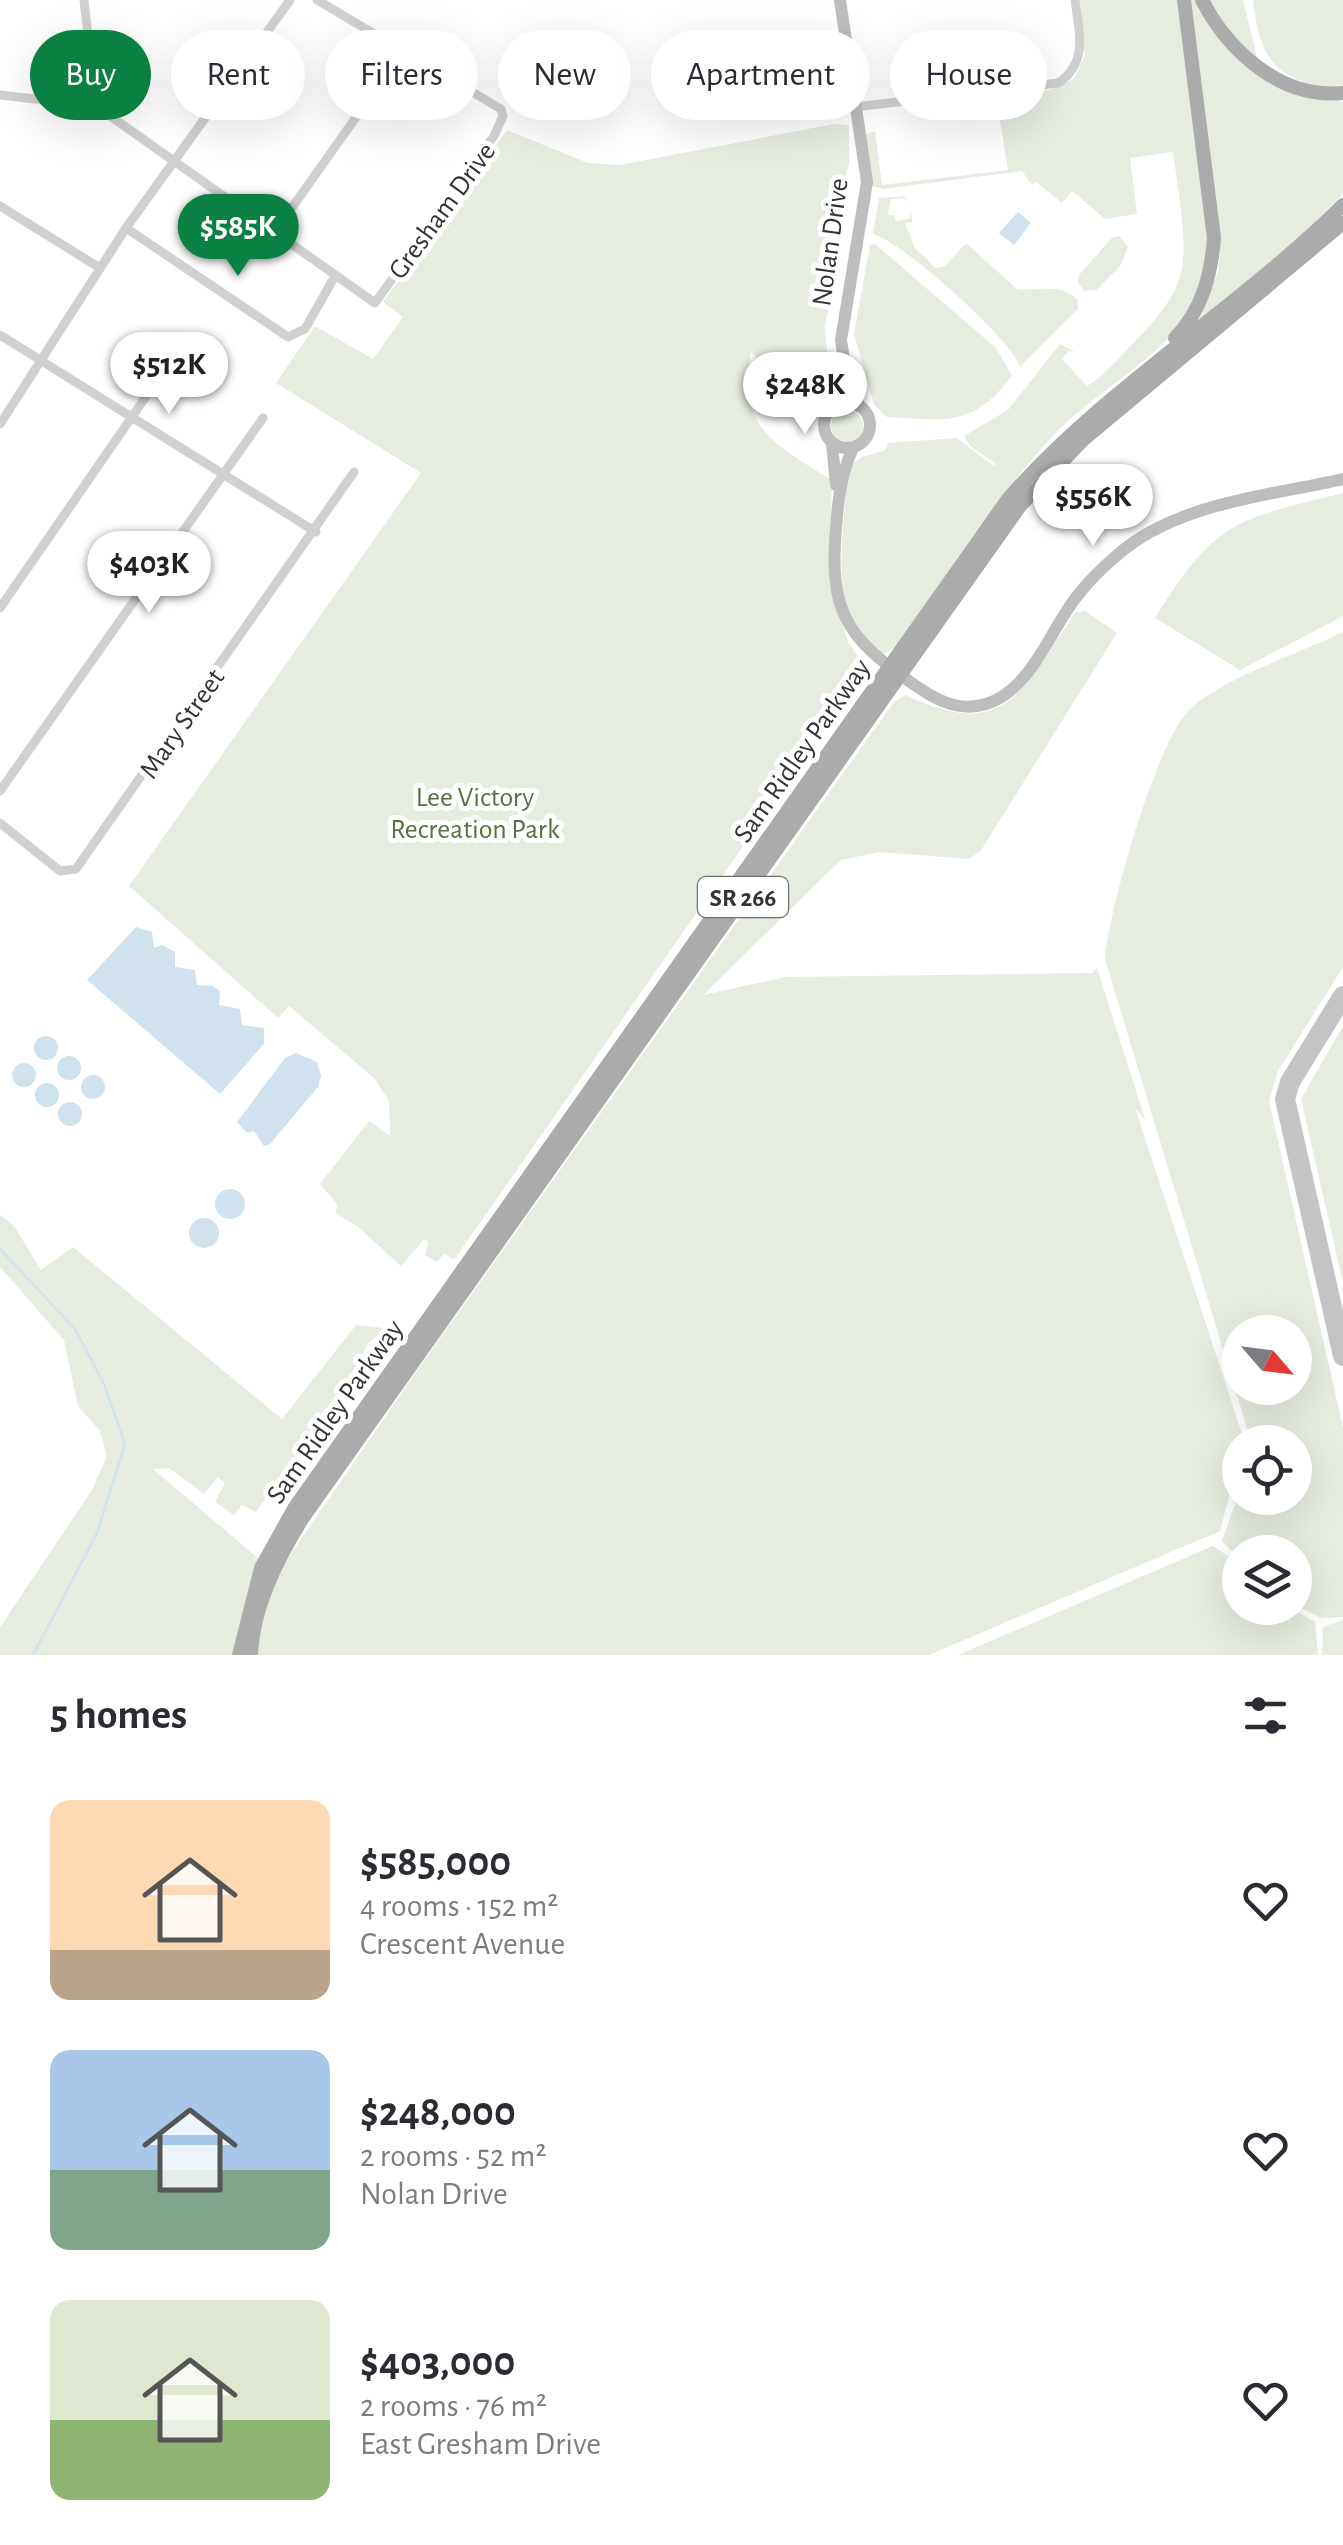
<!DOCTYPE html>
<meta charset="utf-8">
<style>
body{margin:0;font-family:"Alegreya Sans",sans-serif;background:#f7f7f7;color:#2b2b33;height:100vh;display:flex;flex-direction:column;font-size:38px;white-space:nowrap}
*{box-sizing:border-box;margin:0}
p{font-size:32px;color:#7c7c81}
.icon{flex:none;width:55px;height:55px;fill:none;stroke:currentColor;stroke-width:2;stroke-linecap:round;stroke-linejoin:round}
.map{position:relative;height:1655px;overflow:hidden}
.drawer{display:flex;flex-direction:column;background:#fff;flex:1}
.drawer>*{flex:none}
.top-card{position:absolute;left:30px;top:30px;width:1285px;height:90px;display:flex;gap:20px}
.needle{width:65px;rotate:118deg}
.controls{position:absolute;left:1222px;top:1315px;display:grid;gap:20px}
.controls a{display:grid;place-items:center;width:90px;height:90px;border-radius:50%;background:#fff;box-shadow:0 10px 40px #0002;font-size:50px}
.price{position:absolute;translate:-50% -85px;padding:0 22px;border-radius:35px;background:#fff;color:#222;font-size:32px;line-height:65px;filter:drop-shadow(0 2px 5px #0008)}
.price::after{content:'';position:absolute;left:50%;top:60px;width:30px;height:22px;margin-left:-15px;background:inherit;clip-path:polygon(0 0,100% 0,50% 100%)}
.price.on{background:#0b8043;color:#fff}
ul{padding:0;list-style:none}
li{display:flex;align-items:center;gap:30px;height:250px;padding:0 50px}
li span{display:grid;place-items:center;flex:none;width:280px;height:200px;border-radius:20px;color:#555}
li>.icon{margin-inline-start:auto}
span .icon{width:120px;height:120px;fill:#fffc;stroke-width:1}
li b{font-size:42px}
h2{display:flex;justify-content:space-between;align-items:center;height:120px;padding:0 50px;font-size:42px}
.chip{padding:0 35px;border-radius:45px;background:#fff;box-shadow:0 10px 40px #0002;font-size:35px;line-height:90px}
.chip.on{background:#0b8043;color:#fff}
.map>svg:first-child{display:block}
.green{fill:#e6ecdf;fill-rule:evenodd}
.water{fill:#cfe2ee}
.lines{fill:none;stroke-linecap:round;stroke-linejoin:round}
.stream{stroke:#cfe2ee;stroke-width:2.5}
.taxiway{stroke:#c4c4c4;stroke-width:20}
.street{stroke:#d0d0d0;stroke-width:9}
.secondary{stroke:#bdbdbd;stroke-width:12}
.primary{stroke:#ababab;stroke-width:14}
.labels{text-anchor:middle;stroke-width:10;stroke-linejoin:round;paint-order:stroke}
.shield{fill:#fff;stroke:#707070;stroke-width:2.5}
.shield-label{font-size:25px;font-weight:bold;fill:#333}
.street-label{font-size:28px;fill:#333;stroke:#fff}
.park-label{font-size:28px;fill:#56703f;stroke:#fff}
</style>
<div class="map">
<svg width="1343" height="1655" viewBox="0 0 1343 1655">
<rect width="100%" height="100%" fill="#fff"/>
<!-- green -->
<path class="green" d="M1080,0H1178C1186,60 1221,228 1206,278C1183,352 1098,385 1050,439C992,503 946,576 896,646L884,654C820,632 847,517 848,468L862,457L886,450L888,443L957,438L994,466L995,463L971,447L964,436L1008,410L1060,344L1075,352L1068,351L1062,359L1087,386L1099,378C1195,282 1192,286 1173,152L1130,158L1137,214L1105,219L1072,191L1062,203L1036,182L1032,185L1022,171L883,189L872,186L865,135L875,131L882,185L1008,170L996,97L1050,90L1074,79L1085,55Z
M1189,0H1243L1257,57L1298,95L1343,102V194L1291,245L1197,321L1219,270L1220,239Z
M1253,0H1343V91C1281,82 1259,65 1253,0Z
M834,124L849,125V164L836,210L837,271L825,325L830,384L825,392L800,400L751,352C736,427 774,444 832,480L829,581L848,642L867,669L454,1260L444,1253L437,1262L425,1255L428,1242L424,1239L401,1266L357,1226L336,1214L337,1204L320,1184L369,1121L390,1136L389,1101L374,1078L289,1006L278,1018L129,886L421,473L276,383L315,326L373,359L403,317L383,302L507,130L588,163L620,165Z
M905,196L907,204L905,198L891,199L888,215H894L896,221L909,219L911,212L912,222L905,223L915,248L936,268L945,266L966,243L1017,289C1038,292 1062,282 1077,300L1078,309L1020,367C1012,339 901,241 873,234L879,198Z
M1119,236L1128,247L1120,266L1096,290L1084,291L1078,283L1079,275L1112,238Z
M875,244L996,348L1012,376C972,428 947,420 887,417L874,405L854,334L870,245Z
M831 426a16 16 0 1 1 32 0a16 16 0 1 1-32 0Z
M1343,493V616L1240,670L1155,618C1216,520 1234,520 1343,493Z
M1085,611L1117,633L980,852L968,859L880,852L841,860L703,995L786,977L1092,973L1097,968L1145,1119L1135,1108L1244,1440L1220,1531L929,1655H0V1627L92,1490L107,1456L100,1431L78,1406L64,1340L0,1267V1215L14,1226L41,1270L73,1247L282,1419L356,1325L384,1328L367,1345L346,1388L256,1512L242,1505L234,1515L215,1502L225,1483L218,1477L204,1494L169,1468L153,1469L259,1559L284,1564L418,1369L894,702L906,695C1006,744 1024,688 1075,613Z
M1343,632V967L1278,1071L1269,1101L1343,1428V1617L1321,1618L1295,1605V1552H1240V1560L1222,1541L1240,1490V1498H1295V1442H1251L1105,959C1108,912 1158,735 1192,707C1229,676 1298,654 1343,632ZM1295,1332V1388H1240V1332Z
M1343,1026V1283L1301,1099Z
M1213,1546L1240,1564V1608H1291L1315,1622L1318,1655H958Z
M1343,1620V1655H1322L1323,1627Z"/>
<!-- water -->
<path class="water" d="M1018,212L1031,223L1014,245L999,233Z
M136,927L152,932L154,948L162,945L175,952V967L195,970L197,985L213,986L220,991L219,1005L240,1009L242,1025L264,1028V1044L220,1094L87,980Z
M34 1048a12 12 0 1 1 24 0a12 12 0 1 1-24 0Z
M296,1053L317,1062L321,1075L318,1087L270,1144L264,1146L254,1131L247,1133L237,1122L285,1058Z
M57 1068a12 12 0 1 1 24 0a12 12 0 1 1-24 0Z
M12 1075a12 12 0 1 1 24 0a12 12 0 1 1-24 0Z
M81 1087a12 12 0 1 1 24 0a12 12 0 1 1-24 0Z
M35 1095a12 12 0 1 1 24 0a12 12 0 1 1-24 0Z
M58 1114a12 12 0 1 1 24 0a12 12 0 1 1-24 0Z
M215 1204a15 15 0 1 1 30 0a15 15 0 1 1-30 0Z
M189 1233a15 15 0 1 1 30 0a15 15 0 1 1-30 0Z"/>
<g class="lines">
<!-- stream -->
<path class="stream" d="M0,1249L75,1329L104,1384L125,1444L97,1533L33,1655"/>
<!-- taxiway -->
<path class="taxiway" d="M1343,996L1290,1082L1285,1099L1343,1356"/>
<!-- street -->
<path class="street" d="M84,0L96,106
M0,95L96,106L375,303L494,136L503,116L501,109L317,0
M855,107L1058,83C1089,63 1079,31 1075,0
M0,206L100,268
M126,228L288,337L305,329L335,276
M274,233L403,51
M0,335L316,532
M0,424L126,228L290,0
M0,608L185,340
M0,791L263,418
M0,823L60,871L76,869L354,472"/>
<!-- secondary -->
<path class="secondary" d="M840,0L867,182L841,340L846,372L859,406
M824 425a23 23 0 1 1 46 0a23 23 0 1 1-46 0Z
M832,443L836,485
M853,448C841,474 838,500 836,529C829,609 845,636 909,681C932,698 957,713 986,704C1032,690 1050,629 1078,595C1088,582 1102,568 1115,557C1174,503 1268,496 1343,479"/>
<!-- primary -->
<path class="primary" d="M1202,0C1229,52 1281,99 1343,93
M1175,338C1202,310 1211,276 1214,238L1184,0
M239,1655L261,1568L295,1507L1008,499C1106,387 1237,310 1343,205
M251,1655C253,1606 277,1560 302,1519L1020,506L1083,440L1343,223"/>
</g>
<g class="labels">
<!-- shield labels -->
<rect class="shield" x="698" y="877" width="90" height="40" rx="8"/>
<g class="shield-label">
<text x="743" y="906">SR 266</text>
</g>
<!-- street labels -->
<g class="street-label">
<text transform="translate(441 210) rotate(-54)" y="10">Gresham Drive</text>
<text transform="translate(829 242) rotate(-82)" y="10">Nolan Drive</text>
<text transform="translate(181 723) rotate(-55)" y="10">Mary Street</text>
<text transform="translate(801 750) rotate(-55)" y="10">Sam Ridley Parkway</text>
<text transform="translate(334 1411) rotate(-55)" y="10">Sam Ridley Parkway</text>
</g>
<!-- park labels -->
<g class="park-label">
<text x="475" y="806">Lee Victory<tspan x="475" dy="32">Recreation Park</tspan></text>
</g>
</g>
</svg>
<div class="controls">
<a><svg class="needle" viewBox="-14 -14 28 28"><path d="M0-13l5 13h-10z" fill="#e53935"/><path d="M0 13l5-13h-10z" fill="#7c7c81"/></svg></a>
<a><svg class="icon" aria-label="locate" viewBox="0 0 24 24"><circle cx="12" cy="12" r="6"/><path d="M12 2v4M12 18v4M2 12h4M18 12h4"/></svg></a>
<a><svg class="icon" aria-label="layers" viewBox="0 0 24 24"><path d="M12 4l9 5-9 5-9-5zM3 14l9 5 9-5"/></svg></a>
</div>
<b class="price on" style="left:238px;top:279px">$585K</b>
<b class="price" style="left:169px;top:417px">$512K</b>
<b class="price" style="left:805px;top:437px">$248K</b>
<b class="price" style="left:1093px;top:549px">$556K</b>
<b class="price" style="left:149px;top:616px">$403K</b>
<div class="top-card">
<a class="chip on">Buy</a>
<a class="chip">Rent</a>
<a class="chip">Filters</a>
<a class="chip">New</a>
<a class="chip">Apartment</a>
<a class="chip">House</a>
</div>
</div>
<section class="drawer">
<h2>5 homes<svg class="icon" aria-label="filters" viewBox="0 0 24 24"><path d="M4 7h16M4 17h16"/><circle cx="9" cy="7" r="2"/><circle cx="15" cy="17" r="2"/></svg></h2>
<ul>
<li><span style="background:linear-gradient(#ffd9b3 75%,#b9a48a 0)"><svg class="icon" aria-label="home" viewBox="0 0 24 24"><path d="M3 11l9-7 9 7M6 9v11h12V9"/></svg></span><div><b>$585,000</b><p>4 rooms · 152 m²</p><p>Crescent Avenue</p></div><svg class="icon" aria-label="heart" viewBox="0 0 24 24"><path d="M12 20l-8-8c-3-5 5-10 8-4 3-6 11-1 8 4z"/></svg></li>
<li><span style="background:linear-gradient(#a9c7e8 60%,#7fa58c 0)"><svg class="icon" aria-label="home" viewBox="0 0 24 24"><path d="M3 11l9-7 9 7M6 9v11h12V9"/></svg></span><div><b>$248,000</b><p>2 rooms · 52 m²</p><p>Nolan Drive</p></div><svg class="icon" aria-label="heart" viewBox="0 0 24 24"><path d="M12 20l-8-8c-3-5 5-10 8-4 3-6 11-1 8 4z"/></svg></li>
<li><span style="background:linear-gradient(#dfe7d0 60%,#8fb573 0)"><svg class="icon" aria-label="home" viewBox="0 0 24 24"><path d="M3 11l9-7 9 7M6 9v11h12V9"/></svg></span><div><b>$403,000</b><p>2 rooms · 76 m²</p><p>East Gresham Drive</p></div><svg class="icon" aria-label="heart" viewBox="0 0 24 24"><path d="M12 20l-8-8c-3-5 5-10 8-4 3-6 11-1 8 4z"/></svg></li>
</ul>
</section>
